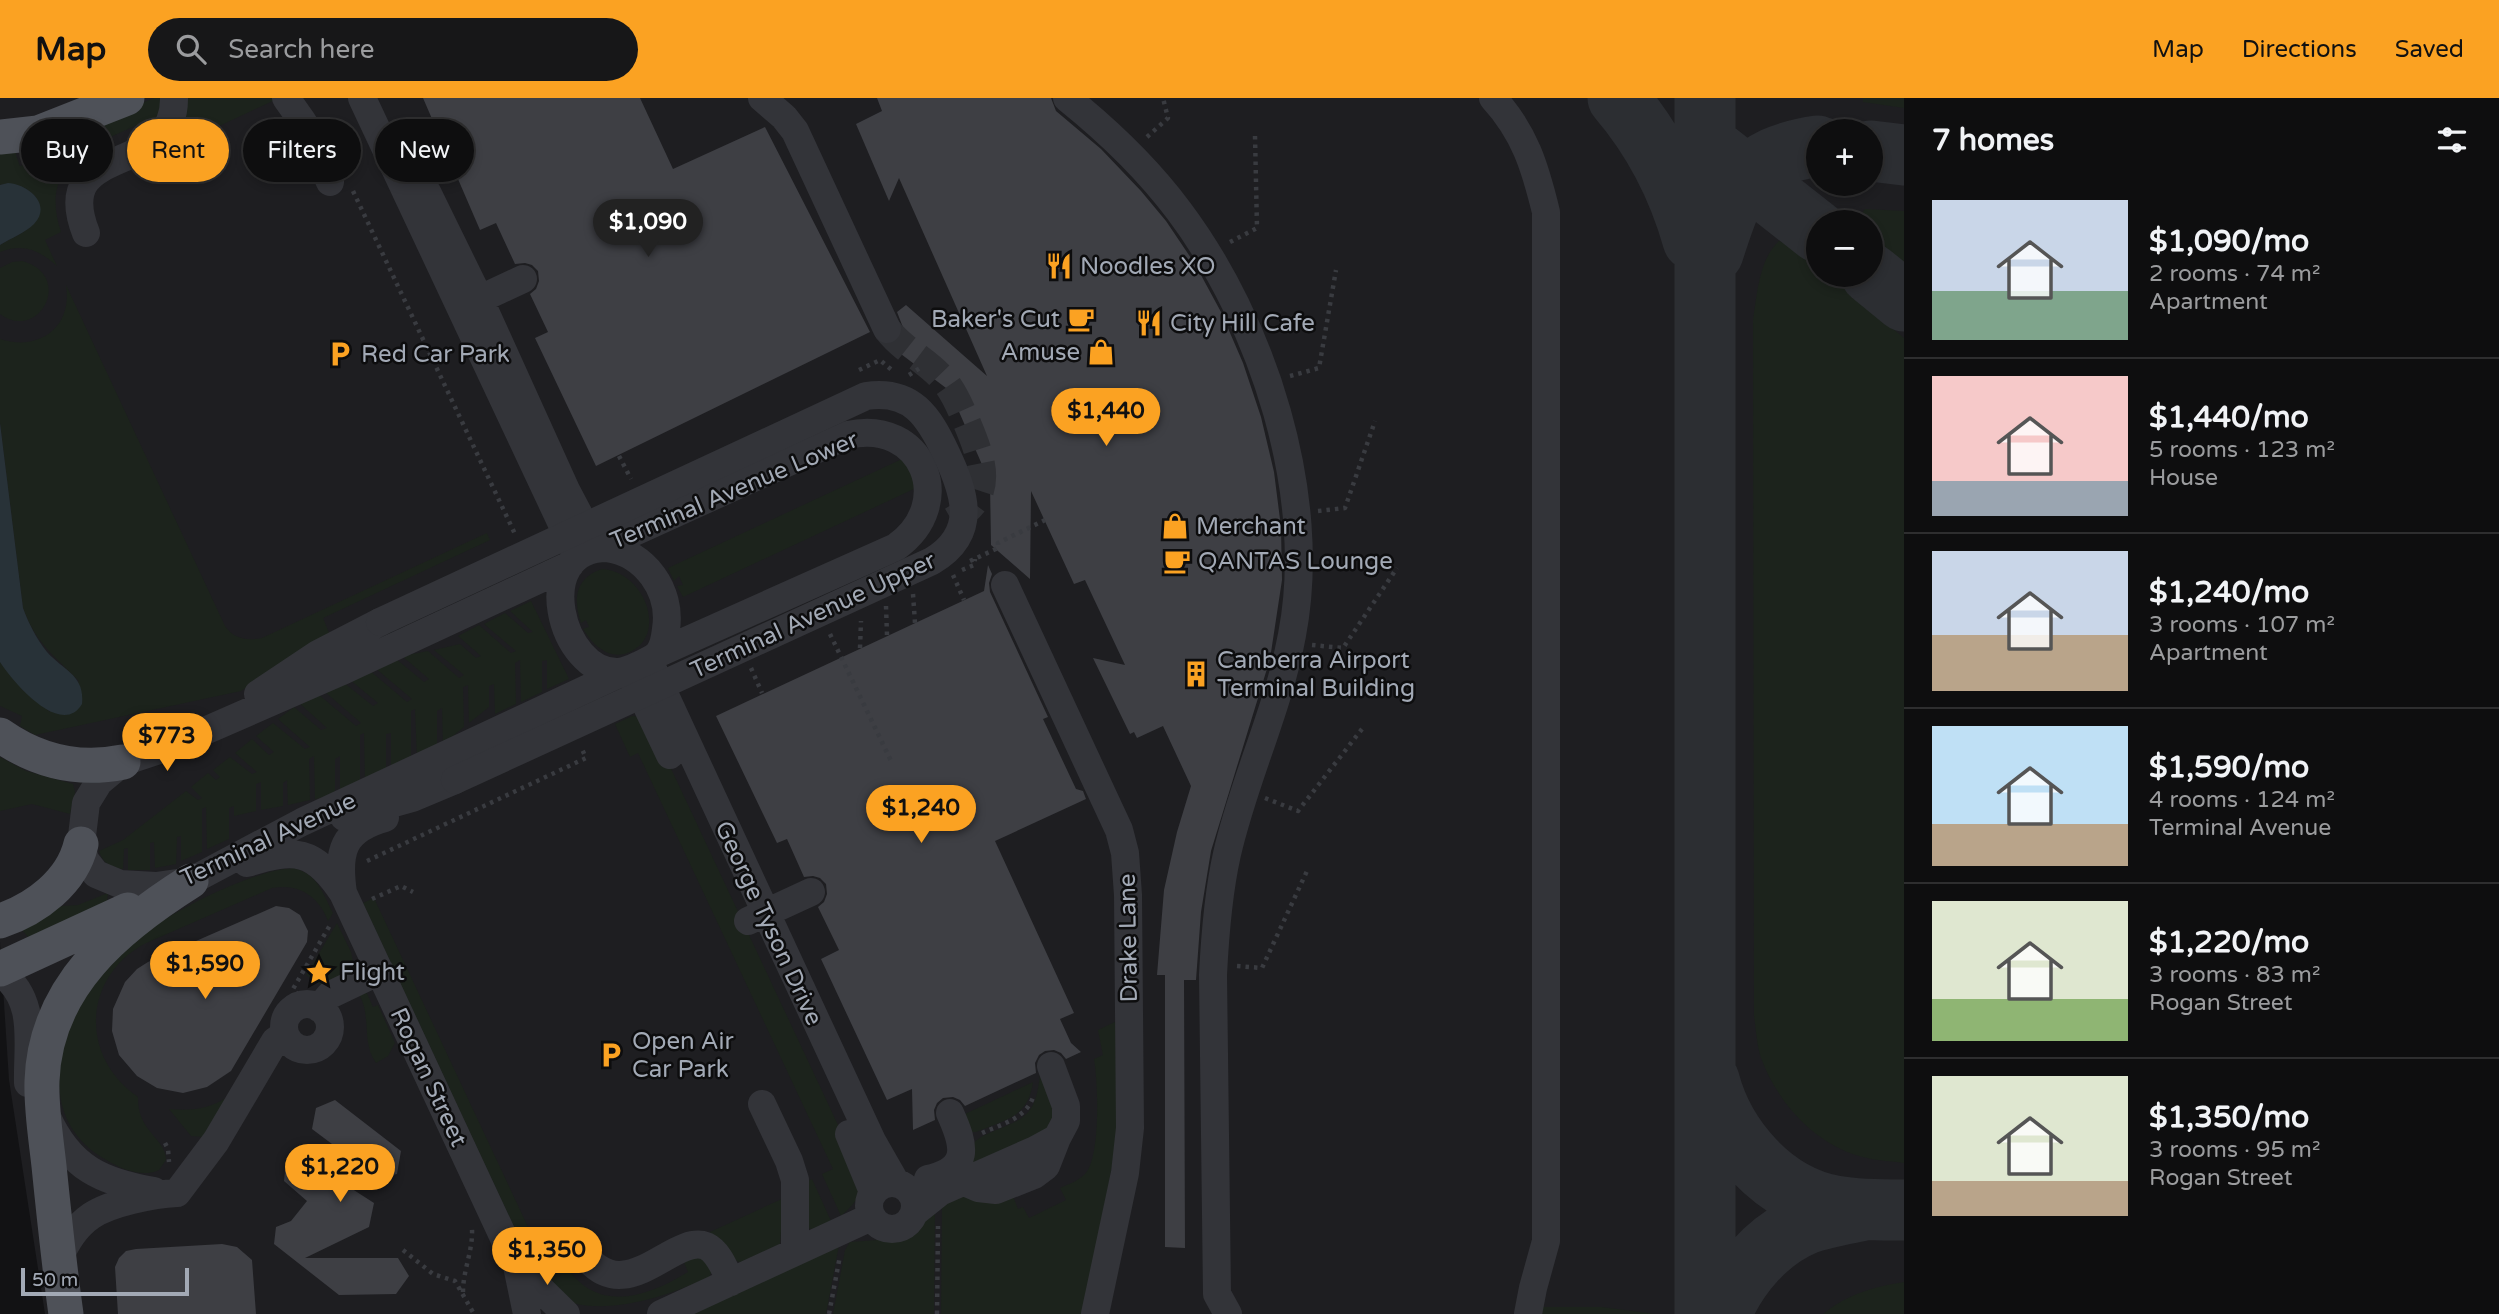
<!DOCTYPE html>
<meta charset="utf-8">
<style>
body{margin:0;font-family:"Varela Round",sans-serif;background:#171718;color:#f1f3f6;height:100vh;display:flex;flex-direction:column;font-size:26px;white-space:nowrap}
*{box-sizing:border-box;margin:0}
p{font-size:23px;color:#9b9c9e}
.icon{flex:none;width:38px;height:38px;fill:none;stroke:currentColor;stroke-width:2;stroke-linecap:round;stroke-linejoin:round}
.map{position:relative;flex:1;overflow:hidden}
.drawer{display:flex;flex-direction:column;background:#0e0e0f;width:595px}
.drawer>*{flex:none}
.top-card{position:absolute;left:21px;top:21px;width:665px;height:63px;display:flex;gap:14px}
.fabs{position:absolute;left:1806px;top:21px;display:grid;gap:14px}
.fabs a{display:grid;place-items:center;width:77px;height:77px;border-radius:50%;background:#0e0e0f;box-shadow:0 4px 10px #0003,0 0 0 2px #2e2e2f;font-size:35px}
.scale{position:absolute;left:21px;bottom:18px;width:168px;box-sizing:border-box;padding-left:7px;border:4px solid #a2a9b5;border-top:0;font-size:19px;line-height:24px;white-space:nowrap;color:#a2a9b5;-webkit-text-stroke:5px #0d0d0e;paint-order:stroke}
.price{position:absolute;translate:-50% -60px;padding:0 16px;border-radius:24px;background:#fba222;color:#111;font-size:23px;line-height:46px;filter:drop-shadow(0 2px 4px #0008)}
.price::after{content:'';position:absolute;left:50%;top:42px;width:21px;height:16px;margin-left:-10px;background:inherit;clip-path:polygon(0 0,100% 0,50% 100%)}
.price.on{background:#222;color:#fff}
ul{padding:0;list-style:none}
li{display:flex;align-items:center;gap:21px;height:175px;padding:0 28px}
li+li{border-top:2px solid #2e2e2f}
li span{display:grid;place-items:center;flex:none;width:196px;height:140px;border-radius:0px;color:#555}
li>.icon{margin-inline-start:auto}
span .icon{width:84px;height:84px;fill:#fffc;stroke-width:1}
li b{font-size:30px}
h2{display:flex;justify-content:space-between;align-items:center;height:84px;padding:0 28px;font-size:30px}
.pill{padding:0 24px;border-radius:32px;background:#0e0e0f;box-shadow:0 4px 10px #0003,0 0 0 2px #2e2e2f;font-size:24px;line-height:63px}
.pill.on{background:#fba222;color:#111}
header{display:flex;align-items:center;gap:42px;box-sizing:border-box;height:98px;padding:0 35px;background:#fba222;color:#111}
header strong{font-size:33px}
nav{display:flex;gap:38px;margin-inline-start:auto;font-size:24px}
.search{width:490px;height:63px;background:#171718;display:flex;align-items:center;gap:18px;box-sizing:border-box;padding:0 24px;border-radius:38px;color:#9b9c9e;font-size:26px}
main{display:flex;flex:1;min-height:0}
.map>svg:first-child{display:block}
.built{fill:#1e1e21;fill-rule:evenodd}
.green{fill:#1c231c}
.water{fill:#283238}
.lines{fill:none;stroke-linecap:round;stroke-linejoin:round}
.taxiway{stroke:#2c2e32;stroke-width:61}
.building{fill:#3e3f44}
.minor-tunnel{stroke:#2f3034;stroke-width:28;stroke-dasharray:28 14;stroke-linecap:butt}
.path{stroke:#393b40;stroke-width:4.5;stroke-dasharray:3.5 5;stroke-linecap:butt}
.minor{stroke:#333439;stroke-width:28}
.major{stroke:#4e5158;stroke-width:35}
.minor-bridge{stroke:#333439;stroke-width:28}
.labels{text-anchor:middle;stroke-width:5;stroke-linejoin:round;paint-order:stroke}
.poi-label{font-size:24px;fill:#a2a9b5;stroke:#0d0d0e;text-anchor:start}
.street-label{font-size:24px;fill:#a2a9b5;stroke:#0d0d0e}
</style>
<header>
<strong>Map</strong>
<div class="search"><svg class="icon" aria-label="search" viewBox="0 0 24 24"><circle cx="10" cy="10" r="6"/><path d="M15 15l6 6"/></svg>Search here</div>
<nav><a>Map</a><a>Directions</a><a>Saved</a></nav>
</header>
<main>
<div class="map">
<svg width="1904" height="1216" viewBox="0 0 1904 1216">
<rect width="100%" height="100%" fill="#121214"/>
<!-- built -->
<path class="built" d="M0,0H1904V1216H45L9,982L0,844ZM1818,33H1871V86H1818ZM1818,124H1871V177H1818Z"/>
<!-- green -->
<path class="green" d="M154,0H166L149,33L144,24C93,47 38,65 61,134L45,142L57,168C39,152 23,145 0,154V147C11,140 26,135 34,125C53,103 21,80 0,87V52L17,51L16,57L20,68L31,65V55L28,50L89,28Z
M181,0H276L277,1L164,54Z
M1863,0H1904V10L1863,4Z
M1865,111L1904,113V177L1871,149V124H1842L1831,115L1845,112L1858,121Z
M1779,143L1795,149L1818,168V177H1828L1904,240V1065C1892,1063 1878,1063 1867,1060C1817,1049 1778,1006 1761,960C1757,947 1756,932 1754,918L1753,222C1757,197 1759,161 1779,143Z
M22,163C75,177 39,245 0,216V170L12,164Z
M66,187L225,528C234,541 247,543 262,540L487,435L490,442L323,520L329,535L241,593L35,637L20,628L22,618L0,608V564L28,596L50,614L79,583C53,556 37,547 23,510L0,325V241C39,254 73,229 66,187Z
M902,361L912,372L916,390L683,499L677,488L683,487L679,478L674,483L668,470Z
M602,471C630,472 655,504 648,533C643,553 618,564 601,551C593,546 588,538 583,531L589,529L586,522L581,525C573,501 575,480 602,471Z
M531,503L569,581L547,591V562L542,563V594L521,604L520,562L515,565L516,606L495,616L494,586L489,588V609L469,625L468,587L463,589L464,629L443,646L442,610L437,613V650L417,660L415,611L411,613V662L391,672V635L386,636V674L365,684L364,635L360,637V686L340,696V658L335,661V697L315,701L314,658L309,661L310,702L288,707L287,682L283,685V708L261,712V684L256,686V713L234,718V708L229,710V741L207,751L206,709L202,711V754L181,763V738L177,739L176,766L155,770L154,744L150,745V772H128V750L124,751L123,771C111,769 103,766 99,753L123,742L186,693L198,702L202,700L191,689L208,675L216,682L220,679L213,672L230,659L252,676L257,674L235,655L252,641L269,657L274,654L256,638L273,625L305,651L310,649L278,621L294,609L321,632L327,630L299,605L318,596L356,628L361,625L324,593L343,584L373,608L378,605L349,581L369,572L407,604L412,601L374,569L395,560L424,584L429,581L402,558L428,553L459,580L464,577L434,552L460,546L476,560L481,558L458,538L479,527L511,555L516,553L484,526L505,515L528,535L533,534L510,513Z
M632,618L643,619L659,645L853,1059C859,1092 867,1095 841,1118L822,1076L833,1071L638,655L630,659L615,626Z
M0,659L26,673L73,686L75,694L70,716L32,706L0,713Z
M293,770C318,776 322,794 333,815L328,823C319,798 298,785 272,790L144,846C82,881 80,959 138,999C137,1034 166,1040 166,1062L159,1072C142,1080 122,1071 108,1063C19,1015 68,902 125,850C159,819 248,773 293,770Z
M108,795L107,803L29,840L21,831L47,809L78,807Z
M374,800L551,1178L568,1171C600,1216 649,1198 688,1174L682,1160L700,1152L712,1173L709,1179C672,1197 613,1216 573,1205C557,1194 544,1176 530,1163L363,805Z
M337,825L351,854L355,874L324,889L306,877Z
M367,895L373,909L378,907L395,945L388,958L376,965C361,944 372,919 359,896Z
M1121,921L1120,1028L1083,1216H941L942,1107L946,1099L1012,1096L1018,1111L1023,1109L1029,1120L1066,1102L1060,1090C1069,1086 1078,1083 1085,1076C1101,1059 1098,984 1094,961L1103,957L1098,932Z
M1040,977L1055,1005L1050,1030L968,1074C969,1066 969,1054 973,1047C975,1042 981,1039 985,1037C1023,1020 1035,1022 1040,977Z
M1033,984C1028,1020 1006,1021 976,1034H971L963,1017Z
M229,998L204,1039L191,1038L169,1011C192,1013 210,1011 229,998Z
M812,1081L831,1123L812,1131L809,1130L806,1084Z
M784,1100L780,1146L741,1165C727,1159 717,1148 710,1134Z
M935,1112L934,1216H833L845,1152L850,1144L905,1140L916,1133Z
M839,1147L826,1216H691Z
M1904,1184V1216H1823C1848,1196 1873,1189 1904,1184Z
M1537,1209H1602L1655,1216H1533Z"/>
<!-- water -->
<path class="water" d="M8,85C27,86 53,106 34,126C25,135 11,140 0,147V87Z
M0,325L23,510C29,526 36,540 47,554C64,573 85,577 82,606C61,641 12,583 0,564Z"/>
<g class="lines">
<!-- taxiway -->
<path class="taxiway" d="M1618,0C1654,42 1678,89 1693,142
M1705,0V1216
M1715,53L1818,134
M1871,53L1904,57
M1713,155C1734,90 1744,59 1818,48
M1871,176L1904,203
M1709,982C1724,1040 1773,1097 1835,1108C1858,1112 1881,1112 1904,1112
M1721,1216C1737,1178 1767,1142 1806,1126C1825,1119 1846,1116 1865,1112"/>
</g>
<!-- building -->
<path class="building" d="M423,0H640L673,71L765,29L870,234L596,368L535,240L548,234L530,196L536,191L539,183L538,173L532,167L525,165L515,166L496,125L480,132Z
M877,0H1051L1056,13L1101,51L1141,93L1166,123L1195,166L1221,214L1243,265L1261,319L1274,374L1281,429L1282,482L1270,561L1211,753L1201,814L1196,882H1184L1185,1150L1165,1149V877H1157L1164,792L1177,734L1191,688L1163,628L1137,640L1134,634L1130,636L1093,560L1125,567L1085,482L1074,486L1031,393L1030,481L991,447L990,385L950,293L889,247L901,240L904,232L897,214L906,207L987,278L899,80L889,103L856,26L882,13Z
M988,467L992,476L989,485L990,494L1048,619L1043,621L1076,691L1083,693L1086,701L995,743L1074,915L1060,921L1071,945L1081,954L1066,961L1061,955L1054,952L1045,953L1039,957L1035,965L1036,975L965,1008L960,1002L953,999L943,1000L937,1005L934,1012L935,1022L913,1032L912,991L887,1002L821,861L839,852L818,809L824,804L827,796L826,786L820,780L813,778L804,779L787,741L777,745L716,618L984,493Z
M276,808L289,810L300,817L308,833L307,844L231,973L207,989L183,995L157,990L137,978L119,957L112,933L113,911L125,884L137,871L148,864Z
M335,1002L401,1053L397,1076L346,1087L374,1105L369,1129L305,1160H398L409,1178L396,1196L339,1197L274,1146L276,1129L291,1123L307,1103L284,1083L286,1063L332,1046L312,1031L316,1010Z
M222,1146L237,1149L252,1162L256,1216H118L115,1169L119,1160L126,1153L136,1151Z"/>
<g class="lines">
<!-- minor-tunnel -->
<path class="minor-tunnel" d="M887,231C902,251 924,261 940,278C953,291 960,309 967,325C985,368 996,401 946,426"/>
<!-- path -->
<path class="path" d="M1147,39L1168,20L1163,0
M353,93L515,436
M1230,144L1257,130L1255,38
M859,272L880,262L893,273
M909,277L920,270
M1290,278L1319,270L1336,172
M619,358L631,381
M1318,413L1345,410L1375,323
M970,463L998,450V445L1045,422
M962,472L974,467L975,461
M953,477L964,502
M913,496L915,525
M886,508L887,537
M830,536L892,665
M1312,547L1343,550L1397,470
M860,550L861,523
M751,570L762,595
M1265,700L1298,713L1362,631
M367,763L586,660L581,649
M372,801L401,788L413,794
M1237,868L1262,870L1307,773
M298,897L293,891L330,827
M982,1035C1002,1026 1028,1020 1034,996
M165,1045L168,1051L169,1064
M403,1152L433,1176L455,1183L474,1216
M463,1194C463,1172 473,1153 472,1131
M829,1216L840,1158
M937,1216L938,1128"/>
<!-- minor -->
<path class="minor" d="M286,0L303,24L330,84
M362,0L577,458
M762,0L784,19L795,33L887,231
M1067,0C1108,33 1147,70 1179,113C1263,225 1319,397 1292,537C1278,613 1244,681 1227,756C1218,796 1215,836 1213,877L1217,1196L1228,1216
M1493,0C1525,35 1535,69 1546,114V1143L1533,1190L1528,1216
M427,94L479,200L566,392L596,449
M86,135C49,41 175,82 174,0
M463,209L523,181
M599,450L848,337C922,320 958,405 896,449L659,555
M607,450C645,455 672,493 666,531C665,540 663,550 658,556C653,561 646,564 639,567C633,570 627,573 619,574C560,577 529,450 607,450Z
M570,467L340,574L168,649L123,664L99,684L86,705L81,746L85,762L96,776L120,786L156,788L191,783L302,724L623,574
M1005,487L1119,732L1125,755L1128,797L1130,1030L1125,1075L1095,1216
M650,565L872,1043L896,1085
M632,577L670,657
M258,596L318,556L380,524
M344,719L412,700L455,682
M247,765C295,750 314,751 343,795L517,1168L527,1216
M343,795C337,754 342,732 385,720
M748,823L811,794
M0,874C38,902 27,944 28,985
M284 929a23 23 0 1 1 46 0a23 23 0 1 1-46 0Z
M319,910L330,897L380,873
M762,1006L789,1063L795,1082V1153
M47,1019C70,1070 102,1084 154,1093
M849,1036L873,1094
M928,1081C971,1071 965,1048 950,1015
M964,1084L978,1090L996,1092L1034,1077L1046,1068L1057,1040
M869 1108a23 23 0 1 1 46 0a23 23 0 1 1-46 0Z
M915,1114L940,1094L1035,1052L1057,1040L1066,1023V1008L1051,968
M581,1152C624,1216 672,1135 706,1148C719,1154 725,1172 731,1184
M58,1162C66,1145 75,1129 91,1118C110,1105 154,1096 177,1095L216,1043L275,943L285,936
M517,1168L566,1216
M661,1216L871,1119"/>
<!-- major -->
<path class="major" d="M0,39L38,35L127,0
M0,637C37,663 79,673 123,664
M0,823C36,811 72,784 81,746
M0,871L128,812
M66,1216C59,1167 54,1117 49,1068C46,1040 41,1011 42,983C45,888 118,829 191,783"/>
<!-- minor-bridge -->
<path class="minor-bridge" d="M380,524L866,298C912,291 929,319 946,355C965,395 979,435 932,463L455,682"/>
</g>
<!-- icons -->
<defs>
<g id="restaurant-bare" transform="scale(2.1)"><path d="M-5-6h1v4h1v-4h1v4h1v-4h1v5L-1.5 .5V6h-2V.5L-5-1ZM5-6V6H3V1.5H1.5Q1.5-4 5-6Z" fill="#fba222" stroke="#0d0d0e" stroke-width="2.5" paint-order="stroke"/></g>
<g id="cafe-bare" transform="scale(2.1)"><path d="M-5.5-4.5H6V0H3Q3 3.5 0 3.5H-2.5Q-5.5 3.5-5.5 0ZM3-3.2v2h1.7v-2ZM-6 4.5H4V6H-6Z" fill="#fba222" stroke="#0d0d0e" stroke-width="2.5" paint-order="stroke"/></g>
<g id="shop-bare" transform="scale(2.1)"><path d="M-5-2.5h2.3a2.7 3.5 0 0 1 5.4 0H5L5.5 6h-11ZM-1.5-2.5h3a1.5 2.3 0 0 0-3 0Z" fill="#fba222" stroke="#0d0d0e" stroke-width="2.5" paint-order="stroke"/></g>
<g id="parking-bare" transform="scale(2.1)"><path d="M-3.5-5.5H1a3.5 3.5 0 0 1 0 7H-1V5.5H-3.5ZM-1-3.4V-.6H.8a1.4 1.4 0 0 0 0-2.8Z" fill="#fba222" stroke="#0d0d0e" stroke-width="2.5" paint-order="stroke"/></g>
<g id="building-bare" transform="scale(2.1)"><path d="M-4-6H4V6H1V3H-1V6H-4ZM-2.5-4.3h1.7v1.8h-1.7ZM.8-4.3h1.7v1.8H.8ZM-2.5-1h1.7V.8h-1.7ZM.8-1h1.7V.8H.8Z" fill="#fba222" stroke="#0d0d0e" stroke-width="2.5" paint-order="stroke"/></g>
<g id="sight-bare" transform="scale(2.1)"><path d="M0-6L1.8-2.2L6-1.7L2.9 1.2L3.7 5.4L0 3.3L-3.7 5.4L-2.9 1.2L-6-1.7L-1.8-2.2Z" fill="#fba222" stroke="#0d0d0e" stroke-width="2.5" paint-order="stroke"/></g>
</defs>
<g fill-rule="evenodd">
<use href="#restaurant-bare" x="1059" y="168"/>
<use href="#cafe-bare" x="1081" y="221"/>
<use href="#restaurant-bare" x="1149" y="225"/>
<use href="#shop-bare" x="1101" y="254"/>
<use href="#parking-bare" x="340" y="256"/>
<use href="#shop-bare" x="1175" y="428"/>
<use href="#cafe-bare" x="1177" y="463"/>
<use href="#building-bare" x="1196" y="576"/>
<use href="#sight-bare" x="319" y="874"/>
<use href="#parking-bare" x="611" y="957"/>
</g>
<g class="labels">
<!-- poi labels -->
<g class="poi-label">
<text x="1080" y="176">Noodles XO</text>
<text x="1060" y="229" text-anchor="end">Baker's Cut</text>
<text x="1170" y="233">City Hill Cafe</text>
<text x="1080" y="262" text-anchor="end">Amuse</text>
<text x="361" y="264">Red Car Park</text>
<text x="1196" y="436">Merchant</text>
<text x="1198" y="471">QANTAS Lounge</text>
<text x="1217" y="570">Canberra Airport<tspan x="1217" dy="28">Terminal Building</tspan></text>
<text x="340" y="882">Flight</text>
<text x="632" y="951">Open Air<tspan x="632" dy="28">Car Park</tspan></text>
</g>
<!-- street labels -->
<g class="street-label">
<text transform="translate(734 392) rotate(-23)" y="8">Terminal Avenue Lower</text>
<text transform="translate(813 517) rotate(-25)" y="8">Terminal Avenue Upper</text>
<text transform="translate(268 741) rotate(-25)" y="8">Terminal Avenue</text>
<text transform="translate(769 825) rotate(65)" y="8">George Tyson Drive</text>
<text transform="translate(1128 840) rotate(-91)" y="8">Drake Lane</text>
<text transform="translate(429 979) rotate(65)" y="8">Rogan Street</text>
</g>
</g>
</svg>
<div class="fabs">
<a>+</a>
<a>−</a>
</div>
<div class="scale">50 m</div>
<b class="price on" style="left:648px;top:161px">$1,090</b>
<b class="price" style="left:1106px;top:350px">$1,440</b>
<b class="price" style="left:167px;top:675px">$773</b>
<b class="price" style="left:921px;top:747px">$1,240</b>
<b class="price" style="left:205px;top:903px">$1,590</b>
<b class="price" style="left:340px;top:1106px">$1,220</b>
<b class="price" style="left:547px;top:1189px">$1,350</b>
<div class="top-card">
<a class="pill">Buy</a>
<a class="pill on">Rent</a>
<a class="pill">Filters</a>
<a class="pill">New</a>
</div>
</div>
<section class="drawer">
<h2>7 homes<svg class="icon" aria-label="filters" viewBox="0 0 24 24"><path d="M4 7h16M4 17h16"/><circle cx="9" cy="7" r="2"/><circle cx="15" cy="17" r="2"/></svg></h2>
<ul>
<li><span style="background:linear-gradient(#c9d6e8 65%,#7fa58c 0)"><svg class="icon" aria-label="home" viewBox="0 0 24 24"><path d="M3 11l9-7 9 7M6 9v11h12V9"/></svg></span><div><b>$1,090/mo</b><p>2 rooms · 74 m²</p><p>Apartment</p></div></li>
<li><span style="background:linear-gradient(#f6c9c9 75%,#9aa5b1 0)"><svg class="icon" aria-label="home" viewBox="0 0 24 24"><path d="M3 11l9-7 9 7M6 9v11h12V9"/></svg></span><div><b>$1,440/mo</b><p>5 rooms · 123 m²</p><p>House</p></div></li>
<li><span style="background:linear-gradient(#c9d6e8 60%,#b9a48a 0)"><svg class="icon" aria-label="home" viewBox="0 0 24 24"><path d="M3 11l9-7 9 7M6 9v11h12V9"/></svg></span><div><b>$1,240/mo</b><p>3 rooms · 107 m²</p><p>Apartment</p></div></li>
<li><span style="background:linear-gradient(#bfe0f5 70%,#b9a48a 0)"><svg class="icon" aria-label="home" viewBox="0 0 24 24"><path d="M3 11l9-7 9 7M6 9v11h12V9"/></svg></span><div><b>$1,590/mo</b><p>4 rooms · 124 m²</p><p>Terminal Avenue</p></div></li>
<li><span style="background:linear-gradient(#dfe7d0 70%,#8fb573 0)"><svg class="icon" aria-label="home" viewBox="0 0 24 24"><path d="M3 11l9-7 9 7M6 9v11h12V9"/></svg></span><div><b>$1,220/mo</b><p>3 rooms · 83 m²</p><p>Rogan Street</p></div></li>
<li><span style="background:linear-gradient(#dfe7d0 75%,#b9a48a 0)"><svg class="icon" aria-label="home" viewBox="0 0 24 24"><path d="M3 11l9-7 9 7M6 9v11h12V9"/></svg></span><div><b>$1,350/mo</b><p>3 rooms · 95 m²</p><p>Rogan Street</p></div></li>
</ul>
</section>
</main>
